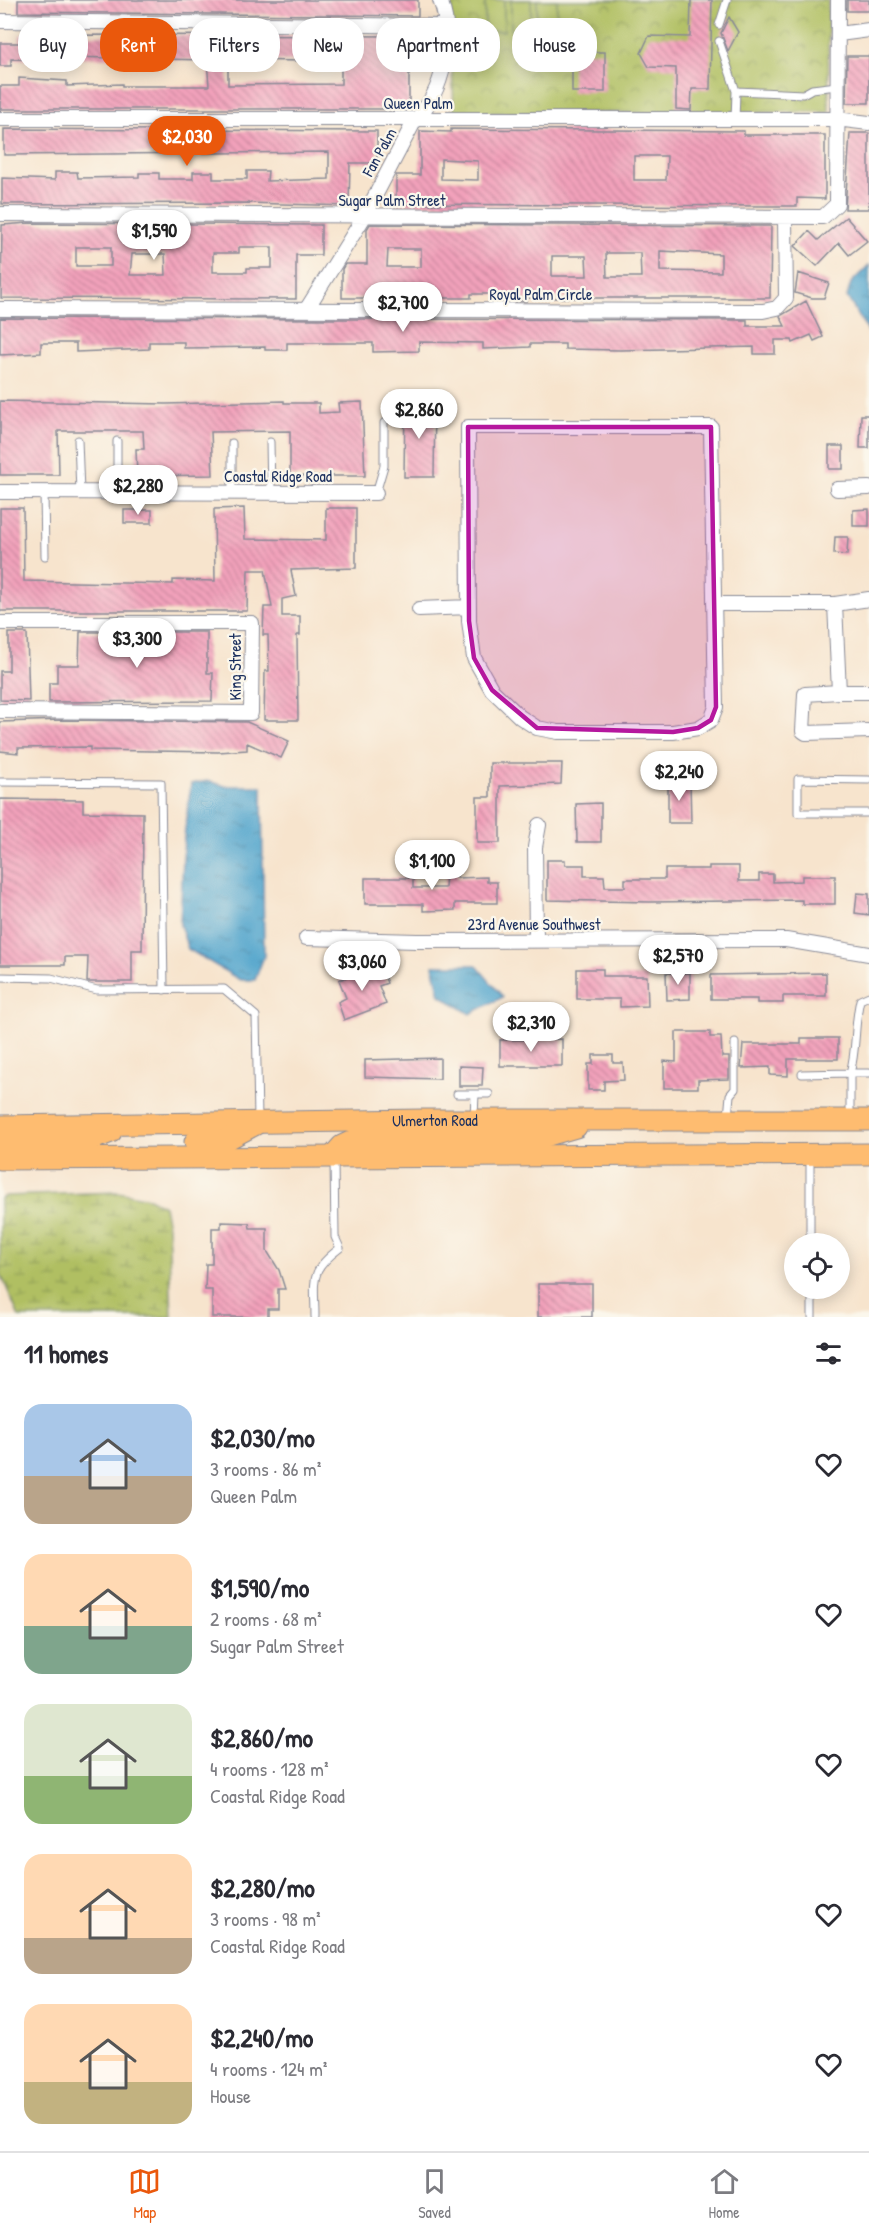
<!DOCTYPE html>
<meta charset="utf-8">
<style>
body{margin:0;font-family:"Patrick Hand",sans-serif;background:#f2f2f3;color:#2b2b33;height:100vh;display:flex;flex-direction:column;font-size:22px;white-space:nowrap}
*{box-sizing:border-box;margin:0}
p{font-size:20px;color:#7c7c81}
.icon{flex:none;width:33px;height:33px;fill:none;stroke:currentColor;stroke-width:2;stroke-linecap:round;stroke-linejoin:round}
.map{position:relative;height:1317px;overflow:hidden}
.drawer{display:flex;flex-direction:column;background:#fff;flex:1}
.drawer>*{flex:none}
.hud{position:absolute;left:18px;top:18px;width:834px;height:54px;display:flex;gap:12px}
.controls{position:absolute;left:784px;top:1233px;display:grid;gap:12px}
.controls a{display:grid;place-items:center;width:66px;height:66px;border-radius:50%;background:#fff;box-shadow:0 3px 15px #0003;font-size:30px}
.price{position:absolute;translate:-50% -51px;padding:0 14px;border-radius:21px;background:#fff;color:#222;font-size:20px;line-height:39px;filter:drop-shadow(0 2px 3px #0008)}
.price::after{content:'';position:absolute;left:50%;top:36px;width:18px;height:14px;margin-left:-9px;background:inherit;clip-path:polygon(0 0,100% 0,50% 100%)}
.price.current{background:#ea580c;color:#fff}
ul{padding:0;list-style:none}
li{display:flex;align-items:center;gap:18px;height:150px;padding:0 24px}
li span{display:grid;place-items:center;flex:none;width:168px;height:120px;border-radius:18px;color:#555}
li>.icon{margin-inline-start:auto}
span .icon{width:72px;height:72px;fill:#fffc;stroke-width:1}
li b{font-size:26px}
h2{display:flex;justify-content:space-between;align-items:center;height:72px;padding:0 24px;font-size:26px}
.tag{padding:0 21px;border-radius:24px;background:#fff;box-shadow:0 3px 15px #0003;font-size:21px;line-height:54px}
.tag.current{background:#ea580c;color:#fff}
.menu{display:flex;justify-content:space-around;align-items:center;height:84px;border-top:2px solid #e1e1e2;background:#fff;font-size:16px;color:#7c7c81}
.menu a{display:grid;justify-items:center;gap:3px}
.menu .current{color:#ea580c}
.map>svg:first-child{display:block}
.wetland{fill:url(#wetland-marsh);stroke:#667760;stroke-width:1.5}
.park{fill:url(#park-crowns);stroke:#667760;stroke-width:1.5}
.pitch{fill:#b0bf62;stroke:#667760;stroke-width:1.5}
.water{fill:url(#water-ripples);stroke:#366a95;stroke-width:1.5}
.building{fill:url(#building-back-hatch);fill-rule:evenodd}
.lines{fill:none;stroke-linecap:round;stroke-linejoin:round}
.service-casing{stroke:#898a96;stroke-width:9}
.minor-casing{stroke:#898a96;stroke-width:16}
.primary-casing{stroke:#898a96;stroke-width:23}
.service{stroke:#fff;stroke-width:7}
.minor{stroke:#fff;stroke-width:14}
.primary{stroke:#febc70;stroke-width:21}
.marked{fill:#b5179e;fill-opacity:0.2;stroke:#b5179e;stroke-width:4.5;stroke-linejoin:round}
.labels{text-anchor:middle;stroke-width:4.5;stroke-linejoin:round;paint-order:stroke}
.street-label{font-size:16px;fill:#1b2f5e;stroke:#fbf7ec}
</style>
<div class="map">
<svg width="869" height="1317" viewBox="0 0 869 1317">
<defs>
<pattern id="wetland-marsh" width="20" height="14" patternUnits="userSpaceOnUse" patternTransform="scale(1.5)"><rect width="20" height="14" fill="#b0bf62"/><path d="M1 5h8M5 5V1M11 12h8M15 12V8" fill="none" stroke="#8e9c54"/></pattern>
<pattern id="park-crowns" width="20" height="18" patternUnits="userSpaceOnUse" patternTransform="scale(1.5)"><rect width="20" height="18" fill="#b0bf62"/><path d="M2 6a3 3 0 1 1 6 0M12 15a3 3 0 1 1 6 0" fill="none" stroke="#8e9c54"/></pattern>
<pattern id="water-ripples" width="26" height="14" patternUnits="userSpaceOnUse" patternTransform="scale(1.5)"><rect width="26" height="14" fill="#51a4cc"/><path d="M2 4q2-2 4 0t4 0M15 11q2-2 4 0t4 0" fill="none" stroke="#4286a9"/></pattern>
<pattern id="building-back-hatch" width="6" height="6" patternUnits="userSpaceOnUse" patternTransform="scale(1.5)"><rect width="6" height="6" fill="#f3a2bb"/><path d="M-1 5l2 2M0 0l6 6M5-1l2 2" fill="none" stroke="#c4849b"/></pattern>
</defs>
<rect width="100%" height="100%" fill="#fbf7ec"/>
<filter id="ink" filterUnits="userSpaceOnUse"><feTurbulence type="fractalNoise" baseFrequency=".0167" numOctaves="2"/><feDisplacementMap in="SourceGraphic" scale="12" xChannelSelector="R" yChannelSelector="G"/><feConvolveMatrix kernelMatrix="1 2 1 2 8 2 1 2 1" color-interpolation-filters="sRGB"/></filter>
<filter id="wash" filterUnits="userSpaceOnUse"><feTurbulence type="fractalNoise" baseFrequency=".008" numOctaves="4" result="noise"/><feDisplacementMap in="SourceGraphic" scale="24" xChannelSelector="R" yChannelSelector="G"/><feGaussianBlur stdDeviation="1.35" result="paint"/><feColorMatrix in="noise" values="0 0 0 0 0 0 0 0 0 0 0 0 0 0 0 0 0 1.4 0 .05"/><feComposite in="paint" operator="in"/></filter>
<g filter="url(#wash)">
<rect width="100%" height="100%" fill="#f7e4cd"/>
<!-- wetland -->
<path class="wetland" d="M118,1192L149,1198L164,1206L168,1226L172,1317H19L0,1272V1199L5,1196Z"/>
<!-- park -->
<path class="park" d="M449,0H828L829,112L454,113Z"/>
<!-- pitch -->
<path class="pitch" d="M485,0H504V31H485Z
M511,0H531V31H511Z
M537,0H557L556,32H537Z"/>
<!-- water -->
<path class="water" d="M869,265V333L847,297L851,283Z
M208,781L225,786H262L264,956L255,980H240L188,949L180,925L184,837L191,784Z
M433,965H476L503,997L470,1014L440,995Z"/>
<g id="blocks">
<!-- building -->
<path class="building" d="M18,0H418V16L18,12Z
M691,0H712L710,89H692L691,110L676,109V68L649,67L641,53L649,36L690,37Z
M847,0H869V11H847Z
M729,17L738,32L728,51L721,33Z
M20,35L419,36L418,67L409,66V109H0V86H19V78L67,81V86L122,84V86H209L207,60L66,57V60L11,59V66H0V43H20ZM309,58H341V84L228,85V60L309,61Z
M572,52H605V92H572Z
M847,56H869V103H846Z
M4,129L377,131V163H350L349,206L247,203L2,204V178L55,180V172H77L78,178L139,177V173H159V179H193V172H213V179H247V171H268L267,181L329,179V152L4,155Z
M451,129L744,131V135H825V199L797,198V206H770L396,204V175H420V131L451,132ZM634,156H667L666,180H634ZM441,159L478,161V180L441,179Z
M850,133H869V209H845Z
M846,217L867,241L849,255L839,243L817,266L795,246L809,231L818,240Z
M29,223L321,225V255H296V299L1,298L2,225ZM76,247H111V266H76ZM239,247H272V268H247V272H213V253H239ZM132,254H165L166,275H130Z
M370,224L771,226L770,298H526V301H505V294H471V298H342V269L345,264H367V229ZM388,249H421V267H387ZM660,251L721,254V272L660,271ZM606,253H640L641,277H607ZM552,256H586L587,276H552Z
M798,273L829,283L824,298H812L795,293Z
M806,301L823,337L814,341L811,335L793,343L792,340H775V354H754V347L620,350L565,349V344H530V347L483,349V343L419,342V351L373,352V343H287V350H265V347L184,348V342H149V349L76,352V343H41V353L0,355V318L747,320V326H785L780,316Z
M0,401L166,404L284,401V403H319V413L339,412L338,403L362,402L365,476H290V431L211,432L213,475L137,476L136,449H144L143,431H58L59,475H0Z
M405,403H435L434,477H404Z
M861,415H869V448H860Z
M829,446H843V469H829Z
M0,508H23L24,581L173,584V580L215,581L214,509L244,508L245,539L326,540V508H356V568L291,570L296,596L282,599V616H300V635H297L298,720H264L265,671H269L268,635H263L264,607H272L265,570H248L247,611H0Z
M869,509V526H853V510Z
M124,510H152V523H124Z
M835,537H848L847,555L834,554Z
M80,632H207V673H213L212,701L49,702V683H57V665H79Z
M9,633H27L29,701L0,700V671H9Z
M63,720L247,722L289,741L281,758L247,743V750L218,752L90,750V747L18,748V753L0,751V722Z
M490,763H562L561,784L500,786V843H477V797H490Z
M690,781L691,823H668V782Z
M0,799L83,800V812L143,813L142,950H132V982H87L88,957H65V965H0Z
M601,803V842H577L576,804Z
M447,858H458L457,878L487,877V882H497V903H455V910L423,911V904H365V878H413V888H445Z
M547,860H565V865H584V876H604L605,887H625V879H665V869H709V866H739V881H759V874H773V882L802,881V876H835V904H802V900L650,902L547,900Z
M857,893L869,894V915L855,913Z
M380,965L387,983L379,986L386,1004L344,1020L338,1002L346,998L339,980Z
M577,969H603V976H647L648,1006L620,1007V999H577Z
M666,973H690V999L667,1000Z
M826,973V996H783V1003H757V999H711V975Z
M676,1032H710V1037H721L722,1057H729V1079L698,1080V1088H664V1061L676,1062Z
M801,1038H838V1059H788V1076L770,1075V1067L741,1068L743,1044H801Z
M562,1039V1066H500V1040Z
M593,1055H613V1063H623L624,1080L604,1081V1090H588V1064H593Z
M440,1058V1079L365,1077V1060Z
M459,1066L483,1067L482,1086H459Z
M221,1222L249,1223L250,1228H267V1251L279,1270L285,1289H278V1309H268V1317H212V1290H205L206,1264H212V1228H221Z
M538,1284H592V1317H538Z"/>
</g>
</g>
<g filter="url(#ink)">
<use href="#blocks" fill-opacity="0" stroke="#898a96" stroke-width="1.5"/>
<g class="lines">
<!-- service casing -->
<g class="service-casing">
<path id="service" d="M719,25L727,0
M719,41L736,91L735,121
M736,91L803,94L812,89L837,86
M78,440L80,492
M117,441V492
M270,442L271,493
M232,443V492
M44,492L45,556
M376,493L384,466V423
M869,780L798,779V813H869
M0,782L161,783L164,990
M0,977L51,978L97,990L224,989L256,1016L258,1119
M802,1074L850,1073C857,1049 854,1025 860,1000L869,996
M457,1094H475L474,1117
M475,1094H489
M728,1117L730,1095L735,1089V1043
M850,1117V1073H869
M810,1244V1156
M812,1288V1317
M315,1317C315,1280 308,1272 340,1248L335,1237L334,1160"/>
</g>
<!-- minor casing -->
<g class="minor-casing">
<path id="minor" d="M0,21L445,26
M839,34L869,30
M0,119H836L869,123
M0,214L823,217L837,204L838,0
M0,309L763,311L777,308L786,298L785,218
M306,310L364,217L415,120C444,92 455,38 440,0
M468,427H711L716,707L711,720L698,728L673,732H558L537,728L520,717L492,690L474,658L469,621Z
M837,489L869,488
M0,492L376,493
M714,604H835L869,599
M835,604L839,692L805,694L803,731L806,733L869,731
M419,609L469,607
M0,623H252L251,713L0,711
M839,692H869
M306,938L417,941L786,940L869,954
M536,939L535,847L539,825"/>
</g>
<!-- primary casing -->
<g class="primary-casing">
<g id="primary">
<path id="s1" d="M0,1126L423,1120H869"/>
<path d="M195,1142H222L256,1124"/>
<path d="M0,1143L90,1140L111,1132"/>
<path d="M334,1155L342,1146L359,1138L545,1136L576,1127"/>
<path d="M0,1159L869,1154"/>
</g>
</g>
<!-- service -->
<use href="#service" class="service"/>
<!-- minor -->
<use href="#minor" class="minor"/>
<!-- primary -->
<use href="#primary" class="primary"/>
</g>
</g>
<!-- marked area -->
<path class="marked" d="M468,427H711L716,707L711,720L698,728L673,732L537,728L492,690L474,658L469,621Z"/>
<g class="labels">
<!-- street labels -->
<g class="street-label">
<text x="418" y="109">Queen Palm</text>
<text transform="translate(379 152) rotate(-61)" y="6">Fan Palm</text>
<text x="392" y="206">Sugar Palm Street</text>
<text x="541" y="300">Royal Palm Circle</text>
<text x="278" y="482">Coastal Ridge Road</text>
<text transform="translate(235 667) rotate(-90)" y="6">King Street</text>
<text x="534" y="930">23rd Avenue Southwest</text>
<text dy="6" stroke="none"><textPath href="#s1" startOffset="435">Ulmerton Road</textPath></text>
</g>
</g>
</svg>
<div class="controls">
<a><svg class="icon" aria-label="locate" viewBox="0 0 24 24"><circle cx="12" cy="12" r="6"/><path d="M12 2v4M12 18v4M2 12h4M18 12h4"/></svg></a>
</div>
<b class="price current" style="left:187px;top:167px">$2,030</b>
<b class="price" style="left:154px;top:261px">$1,590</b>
<b class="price" style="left:403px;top:333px">$2,700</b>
<b class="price" style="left:419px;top:440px">$2,860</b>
<b class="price" style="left:138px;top:516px">$2,280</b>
<b class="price" style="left:137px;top:669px">$3,300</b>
<b class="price" style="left:679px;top:802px">$2,240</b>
<b class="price" style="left:432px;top:891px">$1,100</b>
<b class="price" style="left:678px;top:986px">$2,570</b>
<b class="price" style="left:362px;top:992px">$3,060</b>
<b class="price" style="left:531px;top:1053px">$2,310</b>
<div class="hud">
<a class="tag">Buy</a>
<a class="tag current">Rent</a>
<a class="tag">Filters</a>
<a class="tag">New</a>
<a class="tag">Apartment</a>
<a class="tag">House</a>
</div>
</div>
<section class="drawer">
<h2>11 homes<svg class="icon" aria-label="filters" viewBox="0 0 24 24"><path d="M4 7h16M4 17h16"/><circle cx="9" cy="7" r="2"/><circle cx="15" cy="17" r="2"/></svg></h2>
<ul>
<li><span style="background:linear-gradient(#a9c7e8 60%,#b9a48a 0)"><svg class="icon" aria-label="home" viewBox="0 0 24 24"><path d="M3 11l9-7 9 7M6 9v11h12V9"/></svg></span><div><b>$2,030/mo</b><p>3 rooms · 86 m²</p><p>Queen Palm</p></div><svg class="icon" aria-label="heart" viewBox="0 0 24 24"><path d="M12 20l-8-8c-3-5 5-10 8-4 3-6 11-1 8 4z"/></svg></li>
<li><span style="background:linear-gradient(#ffd9b3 60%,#7fa58c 0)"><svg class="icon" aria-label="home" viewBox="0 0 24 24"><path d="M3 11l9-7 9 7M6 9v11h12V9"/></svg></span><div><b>$1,590/mo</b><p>2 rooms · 68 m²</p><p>Sugar Palm Street</p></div><svg class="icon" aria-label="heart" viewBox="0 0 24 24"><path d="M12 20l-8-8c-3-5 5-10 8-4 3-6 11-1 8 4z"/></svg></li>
<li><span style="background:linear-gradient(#dfe7d0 60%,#8fb573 0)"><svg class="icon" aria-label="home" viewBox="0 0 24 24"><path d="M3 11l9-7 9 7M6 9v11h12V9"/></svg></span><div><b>$2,860/mo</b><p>4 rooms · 128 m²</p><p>Coastal Ridge Road</p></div><svg class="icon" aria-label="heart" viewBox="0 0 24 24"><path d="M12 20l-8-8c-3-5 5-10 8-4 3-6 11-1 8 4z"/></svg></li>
<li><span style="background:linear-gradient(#ffd9b3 70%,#b9a48a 0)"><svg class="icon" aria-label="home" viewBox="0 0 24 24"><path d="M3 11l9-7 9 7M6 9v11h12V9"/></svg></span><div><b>$2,280/mo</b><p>3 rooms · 98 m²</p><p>Coastal Ridge Road</p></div><svg class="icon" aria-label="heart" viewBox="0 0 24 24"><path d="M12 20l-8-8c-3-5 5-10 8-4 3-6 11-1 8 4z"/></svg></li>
<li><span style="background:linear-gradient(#ffd9b3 65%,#c2b280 0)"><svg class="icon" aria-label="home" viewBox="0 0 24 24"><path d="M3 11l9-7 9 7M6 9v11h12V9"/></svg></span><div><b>$2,240/mo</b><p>4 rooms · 124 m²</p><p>House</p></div><svg class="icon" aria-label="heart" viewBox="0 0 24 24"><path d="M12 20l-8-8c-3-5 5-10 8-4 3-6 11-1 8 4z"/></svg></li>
</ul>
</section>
<nav class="menu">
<a class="current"><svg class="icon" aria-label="map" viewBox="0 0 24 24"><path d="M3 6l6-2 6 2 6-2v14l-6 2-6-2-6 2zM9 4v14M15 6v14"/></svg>Map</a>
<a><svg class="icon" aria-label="saved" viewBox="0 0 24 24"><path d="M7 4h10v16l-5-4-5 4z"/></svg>Saved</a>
<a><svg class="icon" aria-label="home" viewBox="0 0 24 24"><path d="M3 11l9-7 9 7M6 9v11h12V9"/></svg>Home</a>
</nav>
